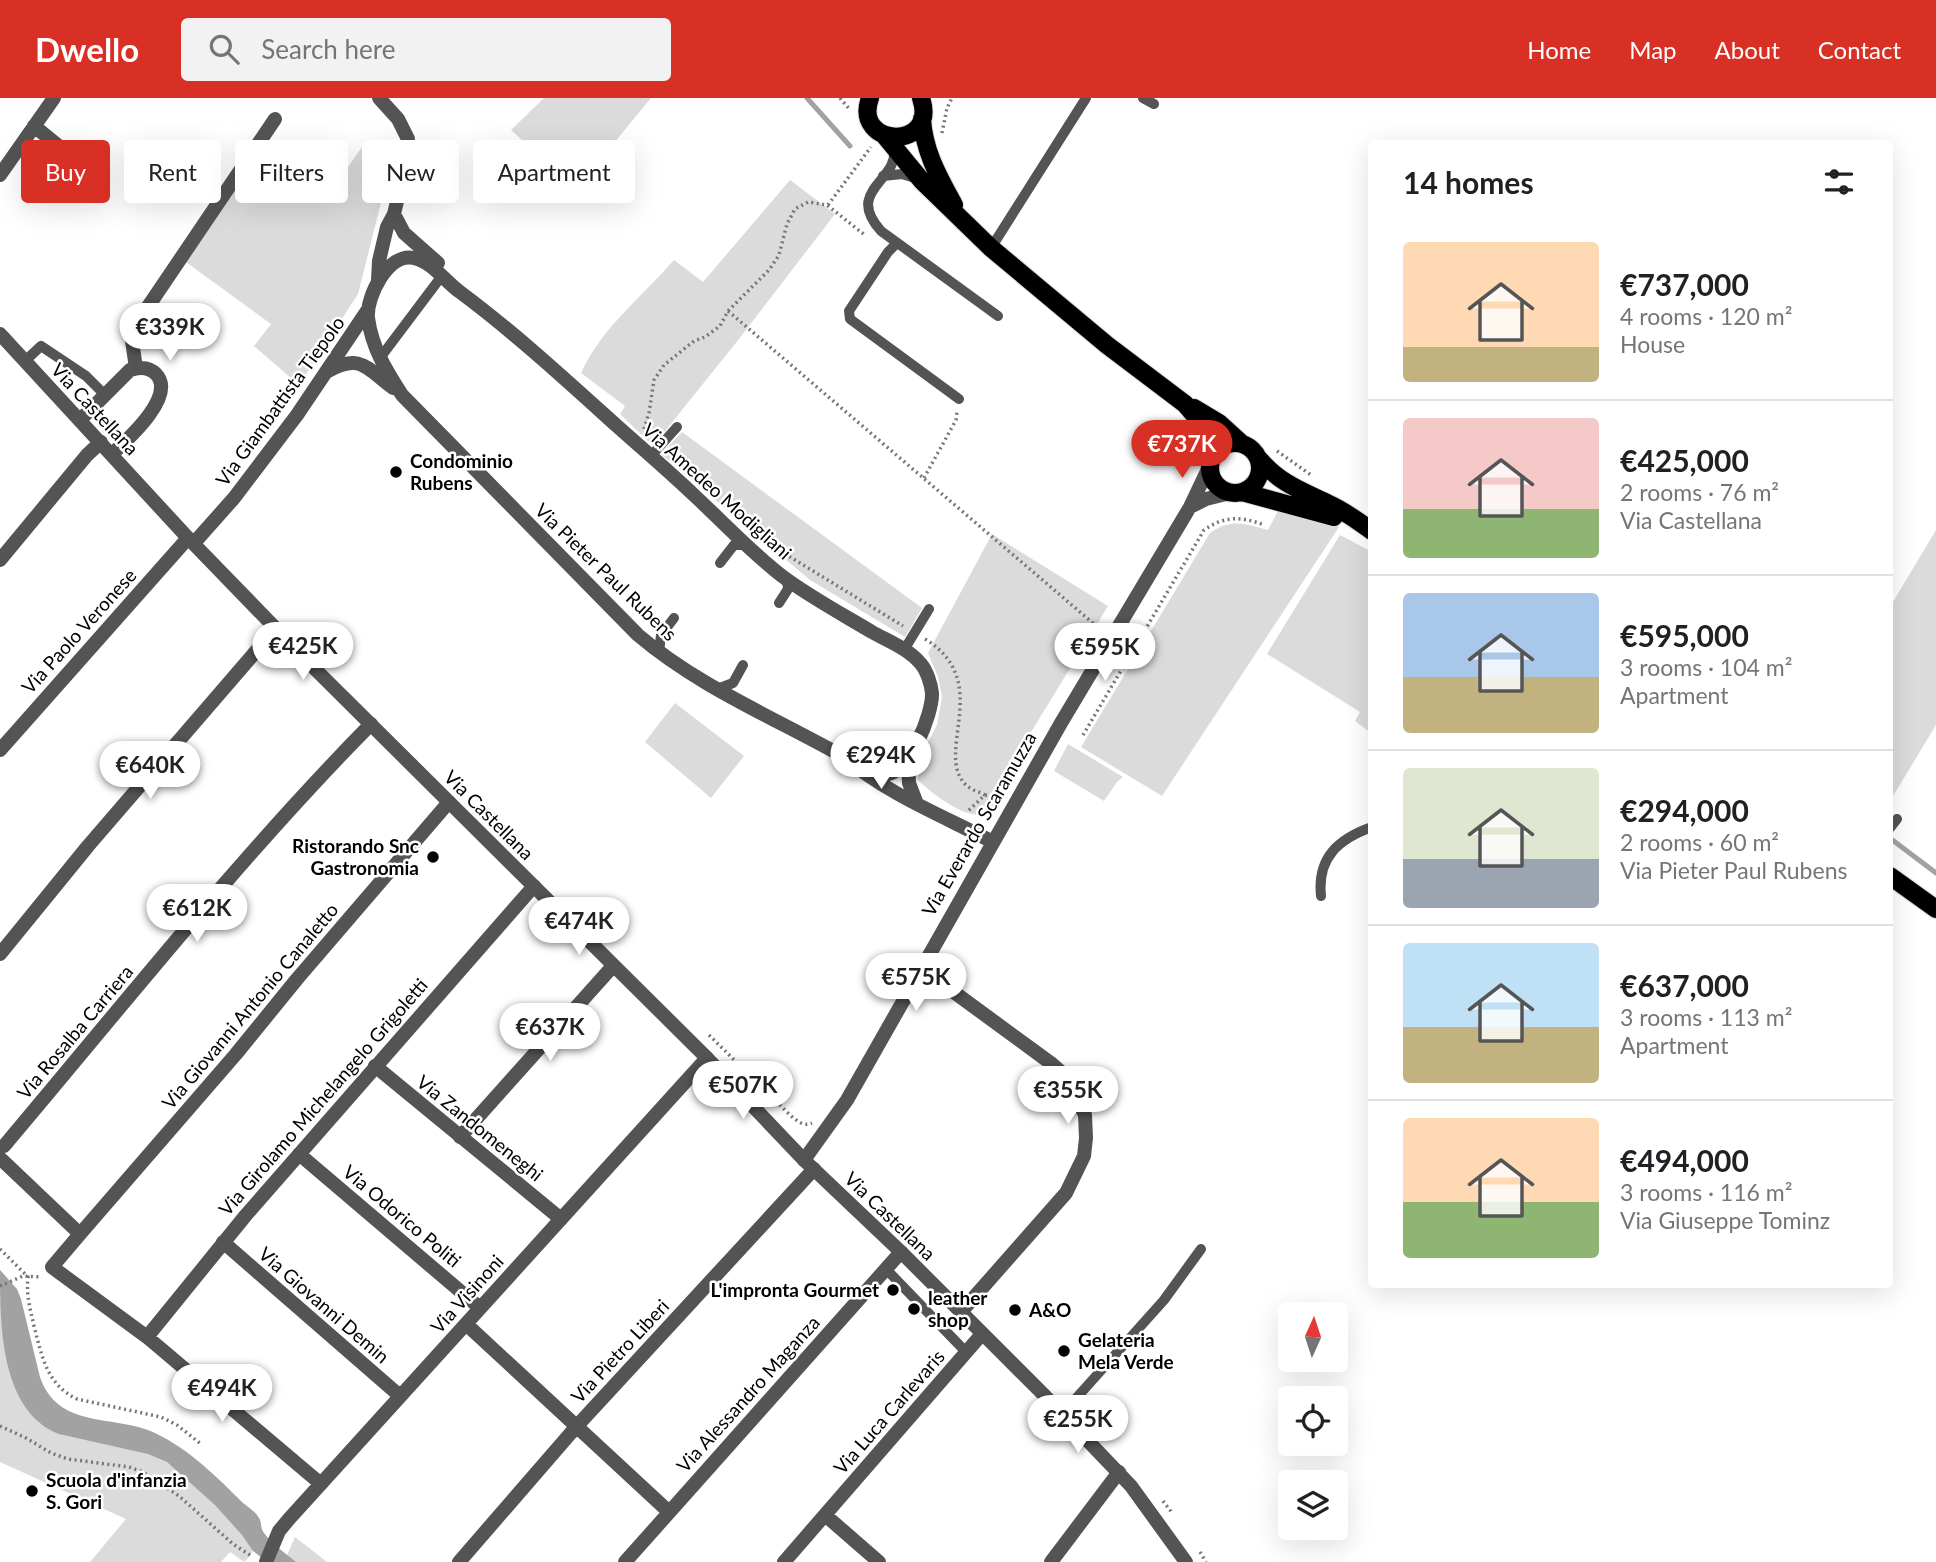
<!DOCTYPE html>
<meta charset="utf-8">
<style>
body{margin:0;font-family:Lato,sans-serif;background:#f2f2f2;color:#202124;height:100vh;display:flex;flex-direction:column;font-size:26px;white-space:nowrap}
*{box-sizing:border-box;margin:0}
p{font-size:23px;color:#757577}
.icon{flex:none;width:38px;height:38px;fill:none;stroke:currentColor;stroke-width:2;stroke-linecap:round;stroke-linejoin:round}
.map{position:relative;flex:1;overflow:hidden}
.sheet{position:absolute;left:1368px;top:42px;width:525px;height:1148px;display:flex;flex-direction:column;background:#fff;border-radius:7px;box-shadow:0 7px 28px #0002}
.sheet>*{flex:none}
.guide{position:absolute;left:21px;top:42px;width:665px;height:63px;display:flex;gap:14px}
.needle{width:46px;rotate:3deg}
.controls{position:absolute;left:1278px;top:1204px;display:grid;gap:14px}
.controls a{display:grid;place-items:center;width:70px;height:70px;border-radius:7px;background:#fff;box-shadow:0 7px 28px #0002;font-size:35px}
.price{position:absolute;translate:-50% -60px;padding:0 16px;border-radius:24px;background:#fff;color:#222;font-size:23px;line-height:46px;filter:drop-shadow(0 2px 4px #0008)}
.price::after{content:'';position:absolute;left:50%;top:42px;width:21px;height:16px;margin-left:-10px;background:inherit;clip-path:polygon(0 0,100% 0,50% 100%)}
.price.on{background:#d93025;color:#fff}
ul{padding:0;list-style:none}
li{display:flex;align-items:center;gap:21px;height:175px;padding:0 35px}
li+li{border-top:2px solid #e0e0e0}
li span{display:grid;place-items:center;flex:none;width:196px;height:140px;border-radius:7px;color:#555}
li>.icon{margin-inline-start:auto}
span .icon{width:84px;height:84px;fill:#fffc;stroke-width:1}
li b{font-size:30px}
h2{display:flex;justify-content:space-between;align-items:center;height:84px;padding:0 35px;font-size:30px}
.chip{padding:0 24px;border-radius:7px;background:#fff;box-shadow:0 7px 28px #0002;font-size:24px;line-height:63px}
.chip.on{background:#d93025;color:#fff}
header{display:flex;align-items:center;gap:42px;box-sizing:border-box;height:98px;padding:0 35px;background:#d93025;color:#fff}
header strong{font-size:33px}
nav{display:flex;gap:38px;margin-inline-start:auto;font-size:24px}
.search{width:490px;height:63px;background:#f2f2f2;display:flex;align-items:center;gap:18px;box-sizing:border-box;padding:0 24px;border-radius:7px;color:#757577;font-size:26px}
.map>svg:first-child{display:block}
.green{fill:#dbdbdb}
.water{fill:#a2a2a2}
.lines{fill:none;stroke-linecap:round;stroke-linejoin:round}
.stream{stroke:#a2a2a2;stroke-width:5}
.primary-casing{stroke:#dbdbdb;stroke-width:20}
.path{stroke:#767676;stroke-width:3.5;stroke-dasharray:2 3.5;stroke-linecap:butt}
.service{stroke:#545454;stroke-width:10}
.pedestrian{stroke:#545454;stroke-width:14}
.minor{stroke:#545454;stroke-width:14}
.tertiary{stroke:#545454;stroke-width:14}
.primary{stroke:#000;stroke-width:18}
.poi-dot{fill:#000;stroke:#fff;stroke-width:2.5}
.labels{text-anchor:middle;stroke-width:5;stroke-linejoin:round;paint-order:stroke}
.street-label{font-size:19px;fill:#000;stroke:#fff}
.poi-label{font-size:19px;font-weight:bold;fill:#000;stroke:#fff;text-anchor:start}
</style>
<header>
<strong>Dwello</strong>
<div class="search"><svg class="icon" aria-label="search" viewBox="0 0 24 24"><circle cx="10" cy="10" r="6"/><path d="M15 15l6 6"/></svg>Search here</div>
<nav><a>Home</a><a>Map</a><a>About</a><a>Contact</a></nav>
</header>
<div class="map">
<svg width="1936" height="1464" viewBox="0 0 1936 1464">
<rect width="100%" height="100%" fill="#fff"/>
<!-- green -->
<path class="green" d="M544,0H651L576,91L511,32Z
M260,42L335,87L362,49L391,65L358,196L299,287L254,248L271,226L183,162Z
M790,82L835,116L739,241L653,348L620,316L625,308L581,275C602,229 642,199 674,162L703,184Z
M682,334L922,510L905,539L810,482L661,356Z
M1280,409L1339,429L1162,698L1081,649L1210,435C1232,420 1244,426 1268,432Z
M1936,432V627L1890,703V509Z
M992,436L1108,508L997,690L1005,695C999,702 993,711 985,715C968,724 930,694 918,682L921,658L937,627L942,599L938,579L928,555Z
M1340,437L1372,454V636L1355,623L1360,614L1267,556Z
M675,605L744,658L711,700L645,644Z
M1068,646L1123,679L1117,684L1104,703L1054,673Z
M0,1199L37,1303L152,1350L260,1437L250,1458L244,1464L230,1454L221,1464H90L126,1421L0,1364Z
M295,1439L327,1464H284Z"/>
<!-- water -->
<path class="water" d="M0,1172L17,1191L21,1201L40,1279C58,1332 115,1316 155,1335C189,1351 217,1379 243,1405C248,1409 256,1414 259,1420C262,1424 260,1430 264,1435C272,1446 285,1455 296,1464H267L253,1453L242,1437L215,1407L167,1364L148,1356L59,1336C0,1313 0,1226 0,1172Z"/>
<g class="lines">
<!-- stream -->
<path class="stream" d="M807,0L850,48
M1891,741L1936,775"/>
<!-- primary casing -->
<g class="primary-casing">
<path id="primary" d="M870,0C852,50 939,53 921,0
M922,21C924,54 939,79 954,107
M884,37L922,83L991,150L1107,247L1185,306L1204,328L1209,337L1211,360
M1194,310L1219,325L1241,345
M1210 370a25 25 0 1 1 50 0a25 25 0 1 1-50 0Z
M1259,361C1281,386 1300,392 1329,406C1345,413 1359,424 1372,433
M1242,394L1334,419
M1890,778L1936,811"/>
</g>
<!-- path -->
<path class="path" d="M840,0L850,12
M942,35L947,10L952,0
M828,107L871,49
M728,213L1101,532
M644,331L649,315L654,282L664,267L694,243L705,239L720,228L728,213L769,172L779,157L787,126L795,111L808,104L827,107L866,138
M1277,353L1311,377
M924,380L956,322L957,314
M719,397L782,454L903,528
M925,541C995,584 933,655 966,687C971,692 980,694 985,697L967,714
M1083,637L1204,432C1224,418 1241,418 1264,427
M985,697L991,698L1004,693
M954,780L969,750
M580,815L583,812L604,833
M709,937L791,1018C798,1023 803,1029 812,1025
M0,1151L28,1179C26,1197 30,1210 34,1228C42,1258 46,1286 77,1301L161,1319L177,1327L201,1346
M0,1188L23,1178L42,1179
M0,1328L26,1340L51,1355L68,1361L129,1369L143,1374L179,1398L233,1446L253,1459
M1163,1403L1173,1416
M1200,1454L1206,1464"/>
<!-- service -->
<path class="service" d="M1143,0L1154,6
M894,51C899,83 844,92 881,133L998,218
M883,78L902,76L918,81
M897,145L888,154L849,213L850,221L959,301
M991,150L1086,0
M380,260L441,179
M25,263L41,248L86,278L105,297
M651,358L677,329
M720,465L734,447H745
M779,505L788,491L787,481
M904,552L929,511
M659,555L661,537L674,520
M717,591L733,585L743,567
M1890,730L1897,721
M1321,798C1317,760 1338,741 1372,729
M886,1171L966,1254
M1062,1316L1164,1202L1201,1151"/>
<!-- pedestrian -->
<path class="pedestrian" d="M375,968L561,1121"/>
<!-- minor -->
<path class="minor" d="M34,28L94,77
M0,77L54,0
M394,116L404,135L438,165
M378,182L379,163L387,129L394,116L404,74L408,41L398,21L379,0
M136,270L132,243L139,222L275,21
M328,273C361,255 366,270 393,290
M80,322L130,272C139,269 149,269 156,276C177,298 127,342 112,356
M1190,409L1206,401L1230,395
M194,445L234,400L297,317L367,213
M0,462L87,357L101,344
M0,652L188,440
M844,659C855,663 873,674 883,676C908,680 933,615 932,595C931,586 927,573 921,566C909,551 888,543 872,534C842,516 810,499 782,478C751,454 725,426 696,399C671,375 644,352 617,328C566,282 515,235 460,194C446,184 431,163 414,160C388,154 366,199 368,220C372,250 386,272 402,297L638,537C699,589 775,620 844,659C887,696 943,718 993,744
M908,662L909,685L917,706
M0,856L88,748L276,530
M921,870L1052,966L1068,980L1085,1017L1086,1040L1084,1058L1066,1095L961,1214
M460,1039L613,868
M4,1048C124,906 240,759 371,626
M299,1056L480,1210
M0,1060L80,1136L52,1169L147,1239L321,1386
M804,1062L847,1002L1061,625L1190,409L1209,369
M80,1136L236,956L297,881L449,704
M223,1144L400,1298
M466,1226L668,1413
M147,1239L246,1117L534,788
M825,1417L879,1464
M266,1464L279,1433L289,1421L707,960
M459,1464L576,1329L814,1071
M625,1464L901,1154
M784,1464L982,1236
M1051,1464L1119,1374"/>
<!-- tertiary -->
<path class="tertiary" d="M0,236L188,440L319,575L707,960L804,1062L901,1154L1046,1299L1131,1388L1186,1464"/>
<!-- primary -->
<use href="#primary" class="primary"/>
</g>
<!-- markers -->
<g class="poi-dot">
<circle cx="396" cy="374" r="7"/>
<circle cx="433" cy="759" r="7"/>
<circle cx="893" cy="1192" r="7"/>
<circle cx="914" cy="1211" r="7"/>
<circle cx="1015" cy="1212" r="7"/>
<circle cx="1064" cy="1253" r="7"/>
<circle cx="32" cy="1393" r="7"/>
</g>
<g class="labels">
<!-- street labels -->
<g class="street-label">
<text transform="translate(280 303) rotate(-54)" y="7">Via Giambattista Tiepolo</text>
<text transform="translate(95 311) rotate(47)" y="7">Via Castellana</text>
<text transform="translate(717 393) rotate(42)" y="7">Via Amedeo Modigliani</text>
<text transform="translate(606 474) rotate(44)" y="7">Via Pieter Paul Rubens</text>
<text transform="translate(79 533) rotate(-48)" y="7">Via Paolo Veronese</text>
<text transform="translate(489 717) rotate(45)" y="7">Via Castellana</text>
<text transform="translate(979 726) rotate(-60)" y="7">Via Everardo Scaramuzza</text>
<text transform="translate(250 908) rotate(-50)" y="7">Via Giovanni Antonio Canaletto</text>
<text transform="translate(75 934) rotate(-50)" y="7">Via Rosalba Carriera</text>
<text transform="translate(323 999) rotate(-49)" y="7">Via Girolamo Michelangelo Grigoletti</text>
<text transform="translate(480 1030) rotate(39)" y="7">Via Zandomeneghi</text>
<text transform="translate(402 1118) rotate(40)" y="7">Via Odorico Politi</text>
<text transform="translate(890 1118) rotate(44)" y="7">Via Castellana</text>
<text transform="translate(467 1196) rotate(-48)" y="7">Via Visinoni</text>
<text transform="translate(324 1207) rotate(41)" y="7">Via Giovanni Demin</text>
<text transform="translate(620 1253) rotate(-47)" y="7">Via Pietro Liberi</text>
<text transform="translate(748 1296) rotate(-48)" y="7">Via Alessandro Maganza</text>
<text transform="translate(889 1314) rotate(-49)" y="7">Via Luca Carlevaris</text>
</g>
<!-- poi labels -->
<g class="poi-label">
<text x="410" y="370">Condominio<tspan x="410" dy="22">Rubens</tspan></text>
<text x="419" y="755" text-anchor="end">Ristorando Snc<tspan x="419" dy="22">Gastronomia</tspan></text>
<text x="879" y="1199" text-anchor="end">L'impronta Gourmet</text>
<text x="928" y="1207">leather<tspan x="928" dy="22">shop</tspan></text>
<text x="1029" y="1219">A&amp;O</text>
<text x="1078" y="1249">Gelateria<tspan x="1078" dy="22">Mela Verde</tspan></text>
<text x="46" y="1389">Scuola d'infanzia<tspan x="46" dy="22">S. Gori</tspan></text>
</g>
</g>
</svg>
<div class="controls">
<a><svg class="needle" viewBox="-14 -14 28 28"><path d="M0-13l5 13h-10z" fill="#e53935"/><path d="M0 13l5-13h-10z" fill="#757577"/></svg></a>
<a><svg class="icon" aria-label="locate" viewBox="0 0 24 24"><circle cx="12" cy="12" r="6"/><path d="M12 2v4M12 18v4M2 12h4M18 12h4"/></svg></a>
<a><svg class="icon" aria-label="layers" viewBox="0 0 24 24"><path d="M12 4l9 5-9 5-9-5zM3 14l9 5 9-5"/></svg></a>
</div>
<b class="price" style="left:170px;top:265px">€339K</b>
<b class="price on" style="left:1182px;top:382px">€737K</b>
<b class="price" style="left:303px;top:584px">€425K</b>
<b class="price" style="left:1105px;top:585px">€595K</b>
<b class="price" style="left:881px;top:693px">€294K</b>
<b class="price" style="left:150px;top:703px">€640K</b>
<b class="price" style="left:197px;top:846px">€612K</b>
<b class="price" style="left:579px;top:859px">€474K</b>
<b class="price" style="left:916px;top:915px">€575K</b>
<b class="price" style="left:550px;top:965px">€637K</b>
<b class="price" style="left:743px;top:1023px">€507K</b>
<b class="price" style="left:1068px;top:1028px">€355K</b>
<b class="price" style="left:222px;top:1326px">€494K</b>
<b class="price" style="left:1078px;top:1357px">€255K</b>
<div class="guide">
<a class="chip on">Buy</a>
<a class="chip">Rent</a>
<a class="chip">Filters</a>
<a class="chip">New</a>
<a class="chip">Apartment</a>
</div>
<section class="sheet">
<h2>14 homes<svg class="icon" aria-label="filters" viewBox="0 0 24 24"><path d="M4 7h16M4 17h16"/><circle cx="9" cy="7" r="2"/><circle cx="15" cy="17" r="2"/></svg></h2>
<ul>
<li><span style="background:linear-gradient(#ffd9b3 75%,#c2b280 0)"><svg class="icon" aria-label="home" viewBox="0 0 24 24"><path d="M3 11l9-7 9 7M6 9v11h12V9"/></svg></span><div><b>€737,000</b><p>4 rooms · 120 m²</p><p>House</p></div></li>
<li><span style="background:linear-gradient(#f6c9c9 65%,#8fb573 0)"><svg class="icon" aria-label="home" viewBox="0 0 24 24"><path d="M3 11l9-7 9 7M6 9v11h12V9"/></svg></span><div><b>€425,000</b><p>2 rooms · 76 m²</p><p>Via Castellana</p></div></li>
<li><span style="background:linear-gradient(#a9c7e8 60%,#c2b280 0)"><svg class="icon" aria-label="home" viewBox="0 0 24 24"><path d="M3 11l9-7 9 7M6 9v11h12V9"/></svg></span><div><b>€595,000</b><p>3 rooms · 104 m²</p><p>Apartment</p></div></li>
<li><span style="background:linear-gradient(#dfe7d0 65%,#9aa5b1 0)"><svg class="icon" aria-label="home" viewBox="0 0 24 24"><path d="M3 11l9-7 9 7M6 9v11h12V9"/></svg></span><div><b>€294,000</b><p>2 rooms · 60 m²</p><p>Via Pieter Paul Rubens</p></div></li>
<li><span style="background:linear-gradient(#bfe0f5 60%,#c2b280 0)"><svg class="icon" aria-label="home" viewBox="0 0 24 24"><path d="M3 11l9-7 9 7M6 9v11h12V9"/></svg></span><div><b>€637,000</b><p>3 rooms · 113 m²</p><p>Apartment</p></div></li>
<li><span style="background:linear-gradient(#ffd9b3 60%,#8fb573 0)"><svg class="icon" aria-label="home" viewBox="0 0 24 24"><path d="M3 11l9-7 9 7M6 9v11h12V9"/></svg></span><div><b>€494,000</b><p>3 rooms · 116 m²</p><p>Via Giuseppe Tominz</p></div></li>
</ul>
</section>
</div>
